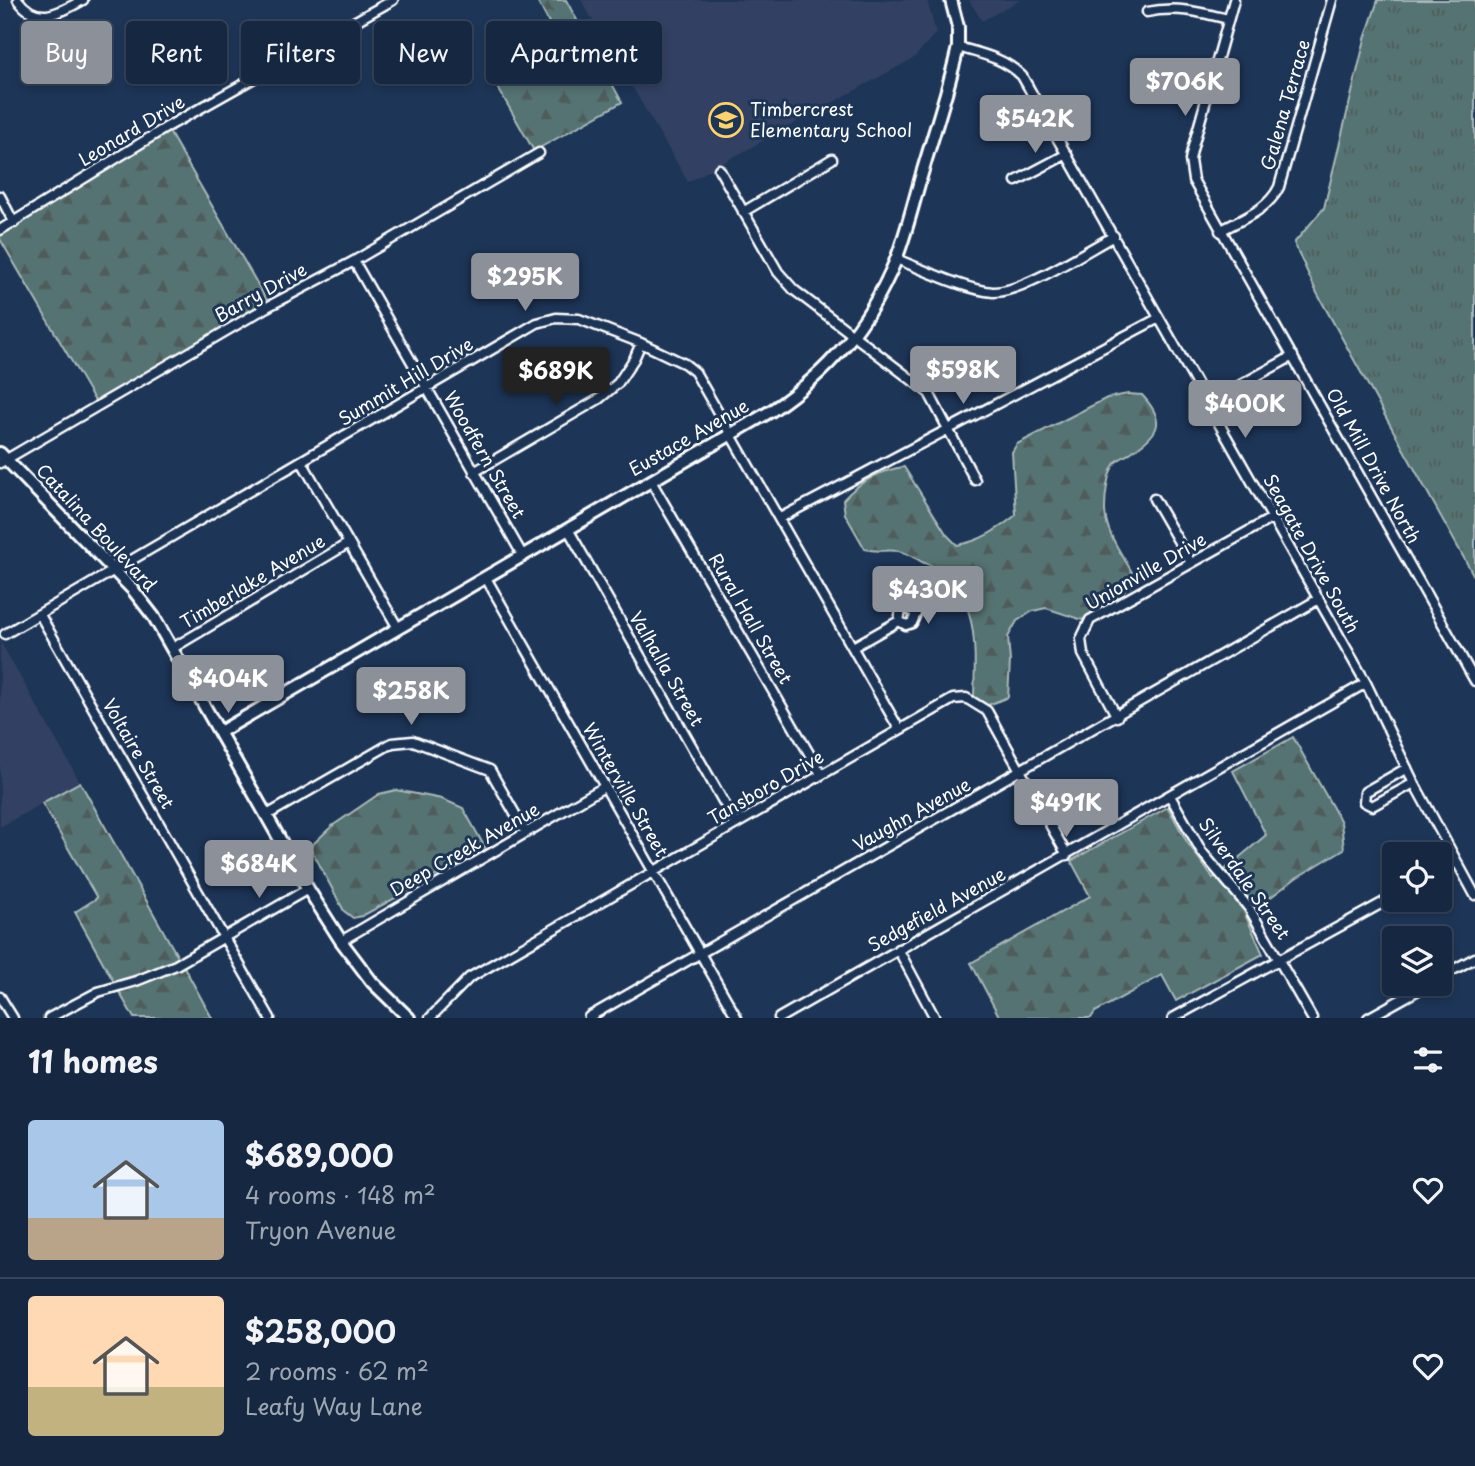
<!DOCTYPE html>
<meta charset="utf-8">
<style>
body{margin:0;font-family:"Playpen Sans",sans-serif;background:#1f3048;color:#f1f3f6;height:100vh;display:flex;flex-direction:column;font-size:26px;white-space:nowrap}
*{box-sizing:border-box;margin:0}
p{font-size:23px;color:#9ea6b1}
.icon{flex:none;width:38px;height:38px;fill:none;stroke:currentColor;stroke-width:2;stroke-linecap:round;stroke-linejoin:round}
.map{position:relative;height:1018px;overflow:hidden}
.panel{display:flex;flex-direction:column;background:#162841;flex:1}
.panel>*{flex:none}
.top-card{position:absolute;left:21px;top:21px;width:700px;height:63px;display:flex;gap:14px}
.buttons{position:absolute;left:1382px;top:842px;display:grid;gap:14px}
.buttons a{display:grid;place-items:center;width:70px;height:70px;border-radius:7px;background:#162841;box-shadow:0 4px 10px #0003,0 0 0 2px #35445a;font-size:35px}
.price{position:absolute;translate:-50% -60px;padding:0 16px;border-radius:7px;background:#8c9099;color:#fff;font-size:23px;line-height:46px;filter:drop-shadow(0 2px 4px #0008)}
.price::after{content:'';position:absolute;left:50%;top:42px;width:21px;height:16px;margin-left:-10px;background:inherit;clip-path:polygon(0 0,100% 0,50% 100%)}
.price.selected{background:#222;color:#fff}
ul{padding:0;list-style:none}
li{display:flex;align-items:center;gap:21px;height:175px;padding:0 28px}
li+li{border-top:2px solid #35445a}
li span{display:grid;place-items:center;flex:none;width:196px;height:140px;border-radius:7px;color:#555}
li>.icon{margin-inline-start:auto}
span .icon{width:84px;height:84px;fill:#fffc;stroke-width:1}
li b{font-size:30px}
h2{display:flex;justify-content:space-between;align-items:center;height:84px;padding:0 28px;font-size:30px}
.pill{padding:0 24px;border-radius:7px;background:#162841;box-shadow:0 4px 10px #0003,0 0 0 2px #35445a;font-size:24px;line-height:63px}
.pill.selected{background:#8c9099;color:#fff}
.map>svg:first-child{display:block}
.built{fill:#304163}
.grass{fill:url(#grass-tufts);stroke:#aab9b8;stroke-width:2}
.forest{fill:url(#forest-firs);stroke:#aab9b8;stroke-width:2}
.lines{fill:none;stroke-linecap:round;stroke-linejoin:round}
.street-casing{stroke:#fff;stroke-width:13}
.secondary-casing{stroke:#fff;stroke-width:16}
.street{stroke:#1d3557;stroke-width:8}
.secondary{stroke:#1d3557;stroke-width:10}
.labels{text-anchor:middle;stroke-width:6;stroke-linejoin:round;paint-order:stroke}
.street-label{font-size:18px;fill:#fff;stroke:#1d3557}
.poi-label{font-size:18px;fill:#fff;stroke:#1d3557;text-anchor:start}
</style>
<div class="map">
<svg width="1475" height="1018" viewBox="0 0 1475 1018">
<defs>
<pattern id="grass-tufts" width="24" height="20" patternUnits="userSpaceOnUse" patternTransform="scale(1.75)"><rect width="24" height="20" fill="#547372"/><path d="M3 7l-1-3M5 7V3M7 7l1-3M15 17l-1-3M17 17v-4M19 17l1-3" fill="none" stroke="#4f5c5b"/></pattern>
<pattern id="forest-firs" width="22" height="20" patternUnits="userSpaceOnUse" patternTransform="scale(1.75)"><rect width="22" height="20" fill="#547372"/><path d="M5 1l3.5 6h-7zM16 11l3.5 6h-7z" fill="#4f5c5b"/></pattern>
</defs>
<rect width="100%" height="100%" fill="#1d3557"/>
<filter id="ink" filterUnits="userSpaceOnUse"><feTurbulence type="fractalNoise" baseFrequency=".0143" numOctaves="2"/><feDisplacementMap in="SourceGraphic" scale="14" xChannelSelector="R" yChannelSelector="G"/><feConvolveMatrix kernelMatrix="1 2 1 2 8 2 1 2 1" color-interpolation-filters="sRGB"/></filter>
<g filter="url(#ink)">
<!-- built -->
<path class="built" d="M581,0H927L936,33L914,58L688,182Z
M969,0H1021L982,21Z
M0,641L80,782L0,827Z"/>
<!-- grass -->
<path class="grass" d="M1378,0H1475V578L1317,293L1294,243L1324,208L1365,39Z"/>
<!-- forest -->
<path class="forest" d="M537,0H566L622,102L534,151L486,67L553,30Z
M168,130L268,302L96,403L0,239V234Z
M1128,394L1142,395C1169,424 1157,434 1130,453C1126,456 1119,459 1116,462C1107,472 1105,497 1105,509C1105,534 1124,556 1135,578L1133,584L1082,620L1046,608L1033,611L1017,621L1008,637L1010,661L1008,697L986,706L974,698C975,655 980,602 942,571C937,567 929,565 922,562C915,558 906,552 898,551C886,549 878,553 865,549L845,514L843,500C857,483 883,469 904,467L947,535L957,545C981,541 997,530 1016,515L1012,452L1017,444L1107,398Z
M1293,737L1341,822L1344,849L1296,878L1255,909L1223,871L1266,835L1233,771Z
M80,782L179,959L135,978L115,984L75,912L97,898L42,803Z
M396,790L442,799L463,808L486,849L362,916L353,918L344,911L310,847L332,826L379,794Z
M1168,807L1187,842L1213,878L1217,875L1246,910L1249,914L1246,916L1263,954L1176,1001L1162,975L1095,1012L1091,1018H1000L971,963L1090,896L1071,861Z
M183,965L212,1018H134L118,990Z"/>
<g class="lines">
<!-- street casing -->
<g class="street-casing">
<path id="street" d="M18,0C38,27 60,12 83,0
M1234,0L1192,150L1190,160L1193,180L1475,681
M1147,12C1176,6 1200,12 1228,19
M958,47C982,54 1004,58 1022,76L1366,683L1414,783L1475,895
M719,169L778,272L794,290L929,393L975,480
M1016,181L1067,154
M0,196L14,223
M743,212L832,159
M0,230L167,127L393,0
M1220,231C1242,219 1268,210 1279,187L1332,0
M896,259C923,269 965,290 993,292C1022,293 1086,251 1114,236
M354,261L523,556
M1208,403L1293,356
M302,462L398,628
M0,463L267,307L354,261L539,153
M474,472L599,399L618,383L634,359L641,343
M651,481L821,774
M1154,499L1191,563
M780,518L1159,318
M568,529L736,824
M486,578L737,1018
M40,615L270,1018
M5,634L537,323L556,318L579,319L641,343L685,364L695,372L899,729
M853,647L899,621L906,625L912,623L916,614L907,608L901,610L899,621
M173,648L349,543
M1117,717L1083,654L1081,639L1090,620L1272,518
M1407,768L1365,792L1364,802L1372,806L1414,783
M1170,796L1202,852L1249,908L1312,1018
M267,815L392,743L413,741L490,770L526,833
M1440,871L1457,862
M341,941L604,787
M898,949L935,1018
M1440,977L1475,958
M0,997L13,1018
M589,1017C831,876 1077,740 1319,599
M49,1018L98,992L136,981L176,965L308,889
M430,1018L469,978L953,699L966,698L987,711L1067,855
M779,1018L1366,683
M1173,1018L1395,896
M1368,1018L1429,984"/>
</g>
<!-- secondary casing -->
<g class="secondary-casing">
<path id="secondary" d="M0,453L133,590L154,617L308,889L341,941L372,982L409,1018
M220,732L771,411C829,372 868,326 895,262C907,232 914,200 923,170C935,129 949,88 958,47V27L951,0"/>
</g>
<!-- street -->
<use href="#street" class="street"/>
<!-- secondary -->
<use href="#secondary" class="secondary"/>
</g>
</g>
<!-- icons -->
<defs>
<g id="school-ring" transform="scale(1.75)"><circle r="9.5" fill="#1d3557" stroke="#ffd166" stroke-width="1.5"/><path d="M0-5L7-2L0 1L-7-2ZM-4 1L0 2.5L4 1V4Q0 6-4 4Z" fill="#ffd166"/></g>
</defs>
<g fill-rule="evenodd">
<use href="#school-ring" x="726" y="120"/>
</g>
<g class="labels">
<!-- street labels -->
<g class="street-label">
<text transform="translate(1286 105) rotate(-74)" y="6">Galena Terrace</text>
<text transform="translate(132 131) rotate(-31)" y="6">Leonard Drive</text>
<text transform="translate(261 293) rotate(-29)" y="6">Barry Drive</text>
<text transform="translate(406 382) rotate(-31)" y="6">Summit Hill Drive</text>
<text transform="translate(689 438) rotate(-30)" y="6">Eustace Avenue</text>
<text transform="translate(484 455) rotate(60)" y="6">Woodfern Street</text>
<text transform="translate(1373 466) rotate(61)" y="6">Old Mill Drive North</text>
<text transform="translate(96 528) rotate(47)" y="6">Catalina Boulevard</text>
<text transform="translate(1311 554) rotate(61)" y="6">Seagate Drive South</text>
<text transform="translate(1146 572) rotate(-30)" y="6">Unionville Drive</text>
<text transform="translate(253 582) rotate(-31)" y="6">Timberlake Avenue</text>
<text transform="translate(750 619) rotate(60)" y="6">Rural Hall Street</text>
<text transform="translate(666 669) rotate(60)" y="6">Valhalla Street</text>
<text transform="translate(138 754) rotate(60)" y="6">Voltaire Street</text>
<text transform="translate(766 788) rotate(-30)" y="6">Tansboro Drive</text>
<text transform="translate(625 790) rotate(60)" y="6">Winterville Street</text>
<text transform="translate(912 815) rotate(-29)" y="6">Vaughn Avenue</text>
<text transform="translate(465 850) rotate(-30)" y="6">Deep Creek Avenue</text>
<text transform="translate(1244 879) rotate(55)" y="6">Silverdale Street</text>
<text transform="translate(937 910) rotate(-29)" y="6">Sedgefield Avenue</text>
</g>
<!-- poi labels -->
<g class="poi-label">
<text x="750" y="116">Timbercrest<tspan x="750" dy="21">Elementary School</tspan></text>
</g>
</g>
</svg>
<div class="buttons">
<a><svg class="icon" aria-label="locate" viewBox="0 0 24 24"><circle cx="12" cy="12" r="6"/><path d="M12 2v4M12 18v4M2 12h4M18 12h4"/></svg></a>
<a><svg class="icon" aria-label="layers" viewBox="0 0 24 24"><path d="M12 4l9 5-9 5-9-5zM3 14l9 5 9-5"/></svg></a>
</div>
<b class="price" style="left:1185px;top:118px">$706K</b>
<b class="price" style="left:1035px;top:155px">$542K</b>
<b class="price" style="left:525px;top:313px">$295K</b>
<b class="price" style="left:963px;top:406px">$598K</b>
<b class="price selected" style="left:556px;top:407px">$689K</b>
<b class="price" style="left:1245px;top:440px">$400K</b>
<b class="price" style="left:928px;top:626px">$430K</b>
<b class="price" style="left:228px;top:715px">$404K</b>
<b class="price" style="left:411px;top:727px">$258K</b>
<b class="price" style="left:1066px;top:839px">$491K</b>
<b class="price" style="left:259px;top:900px">$684K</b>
<div class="top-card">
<a class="pill selected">Buy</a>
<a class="pill">Rent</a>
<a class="pill">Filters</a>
<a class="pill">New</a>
<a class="pill">Apartment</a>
</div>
</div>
<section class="panel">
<h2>11 homes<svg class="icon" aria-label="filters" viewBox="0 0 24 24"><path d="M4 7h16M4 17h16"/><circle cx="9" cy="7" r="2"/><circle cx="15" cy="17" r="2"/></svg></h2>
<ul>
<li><span style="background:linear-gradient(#a9c7e8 70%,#b9a48a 0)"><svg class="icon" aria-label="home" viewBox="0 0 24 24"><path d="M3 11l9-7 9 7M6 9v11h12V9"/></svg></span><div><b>$689,000</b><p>4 rooms · 148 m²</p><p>Tryon Avenue</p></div><svg class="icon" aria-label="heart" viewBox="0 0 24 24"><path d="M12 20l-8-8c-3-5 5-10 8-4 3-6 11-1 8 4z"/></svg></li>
<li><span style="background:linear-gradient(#ffd9b3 65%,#c2b280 0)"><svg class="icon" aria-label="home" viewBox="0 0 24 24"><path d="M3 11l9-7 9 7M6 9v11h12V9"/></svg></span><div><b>$258,000</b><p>2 rooms · 62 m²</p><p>Leafy Way Lane</p></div><svg class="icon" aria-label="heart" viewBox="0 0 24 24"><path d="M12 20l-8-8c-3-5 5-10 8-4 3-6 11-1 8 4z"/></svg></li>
</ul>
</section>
